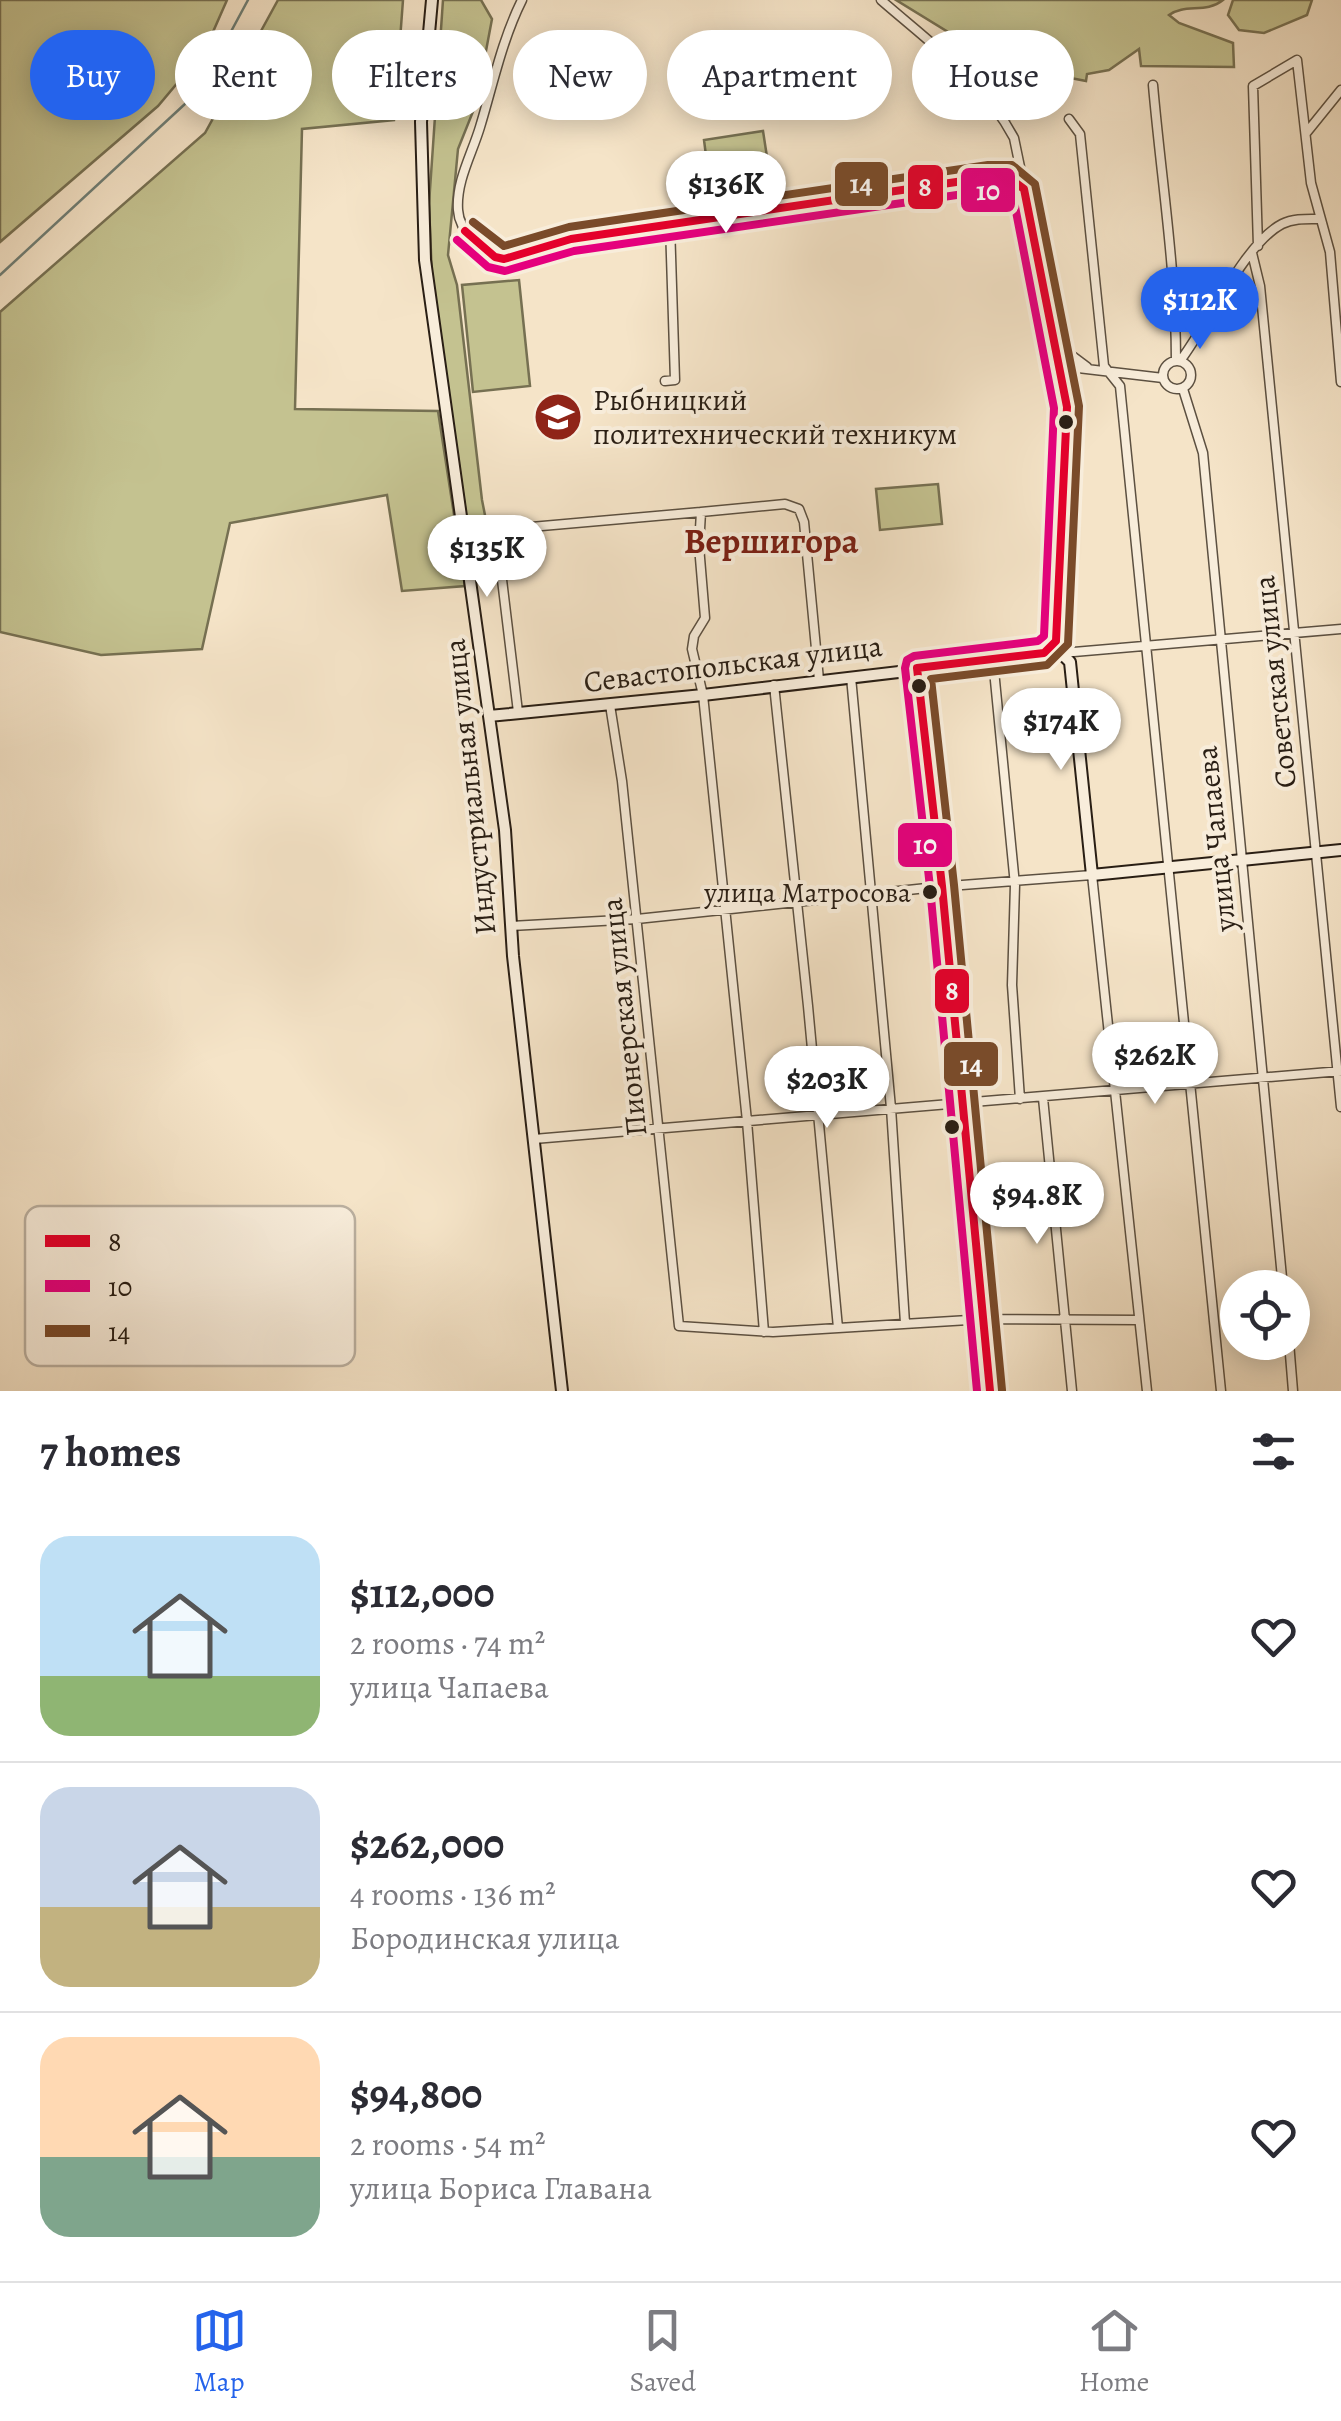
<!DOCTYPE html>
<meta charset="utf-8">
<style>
body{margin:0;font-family:Alegreya,serif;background:#f7f7f7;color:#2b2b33;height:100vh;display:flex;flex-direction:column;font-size:38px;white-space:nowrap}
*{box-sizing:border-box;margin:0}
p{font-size:32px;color:#7c7c81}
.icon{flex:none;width:55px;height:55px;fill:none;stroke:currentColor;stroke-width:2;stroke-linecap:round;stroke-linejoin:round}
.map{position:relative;height:1391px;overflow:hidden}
.side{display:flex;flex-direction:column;background:#fff;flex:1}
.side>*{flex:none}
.banner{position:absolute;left:30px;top:30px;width:1282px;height:90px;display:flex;gap:20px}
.buttons{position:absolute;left:1220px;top:1270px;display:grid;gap:20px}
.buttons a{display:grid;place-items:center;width:90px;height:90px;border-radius:50%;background:#fff;box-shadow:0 5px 25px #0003;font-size:50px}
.price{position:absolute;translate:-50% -85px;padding:0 22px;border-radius:35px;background:#fff;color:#222;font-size:32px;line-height:65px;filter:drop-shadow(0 2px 5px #0008)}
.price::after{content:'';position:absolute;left:50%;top:60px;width:30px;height:22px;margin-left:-15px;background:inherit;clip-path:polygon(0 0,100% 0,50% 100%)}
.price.active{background:#2563eb;color:#fff}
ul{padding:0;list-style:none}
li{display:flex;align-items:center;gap:30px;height:250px;padding:0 40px}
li+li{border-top:2px solid #e1e1e2}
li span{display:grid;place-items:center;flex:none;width:280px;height:200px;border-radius:30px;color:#555}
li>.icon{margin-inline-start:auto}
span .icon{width:120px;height:120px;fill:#fffc;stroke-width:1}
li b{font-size:42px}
h2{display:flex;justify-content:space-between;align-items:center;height:120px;padding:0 40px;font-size:42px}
.pill{padding:0 35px;border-radius:45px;background:#fff;box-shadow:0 5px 25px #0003;font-size:35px;line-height:90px}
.pill.active{background:#2563eb;color:#fff}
.dock{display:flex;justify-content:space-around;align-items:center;height:140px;border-top:2px solid #e1e1e2;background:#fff;font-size:28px;color:#7c7c81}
.dock a{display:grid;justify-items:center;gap:5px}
.dock .active{color:#2563eb}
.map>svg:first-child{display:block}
.green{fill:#c4c290;stroke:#767052;stroke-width:2.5}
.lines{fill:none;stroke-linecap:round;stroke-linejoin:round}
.stream{stroke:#6e7e76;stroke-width:2.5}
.street-casing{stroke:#5c5041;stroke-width:11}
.secondary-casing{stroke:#291e14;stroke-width:14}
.street{stroke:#f8eddb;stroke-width:8}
.secondary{stroke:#f8eddb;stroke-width:10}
.bus-1-casing{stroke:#f8eddb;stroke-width:15}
.bus-2-casing{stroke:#f8eddb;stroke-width:15}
.bus-3-casing{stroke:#f8eddb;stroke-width:15}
.bus-1{stroke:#e4002b;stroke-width:8}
.bus-2{stroke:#e5007d;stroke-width:8}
.bus-3{stroke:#7a4b2a;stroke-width:8}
.bus-dot{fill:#291e14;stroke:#f8eddb;stroke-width:4}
.labels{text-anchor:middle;stroke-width:8;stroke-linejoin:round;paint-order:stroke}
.bus-label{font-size:28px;fill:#291e14;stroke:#f8eddb;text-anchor:end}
.poi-label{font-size:30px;fill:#291e14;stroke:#f8eddb;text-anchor:start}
.street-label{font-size:30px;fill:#291e14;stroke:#f8eddb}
.quarter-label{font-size:35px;font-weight:bold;fill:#7a1f14;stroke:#f8eddb}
.key{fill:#f8eddb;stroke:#baaf9f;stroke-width:2.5}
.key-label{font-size:28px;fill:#291e14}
.line-badge{stroke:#f8eddb;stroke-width:4}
.badge-label{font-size:28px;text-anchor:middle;font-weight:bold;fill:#fff}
</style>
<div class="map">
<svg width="1341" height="1391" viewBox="0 0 1341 1391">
<rect width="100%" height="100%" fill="#f5e4c8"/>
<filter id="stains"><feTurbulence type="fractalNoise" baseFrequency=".002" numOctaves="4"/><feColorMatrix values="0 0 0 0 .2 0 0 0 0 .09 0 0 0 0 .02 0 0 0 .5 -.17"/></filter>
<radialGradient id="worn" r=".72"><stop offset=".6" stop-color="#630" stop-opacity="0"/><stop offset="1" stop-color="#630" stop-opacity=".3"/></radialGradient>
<!-- green -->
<path class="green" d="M0,0H227L205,50L158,106L0,242Z
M278,0H403L394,120L302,129L295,409L438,411L465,586L402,591L387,495L230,523L202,649L101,655L0,632V312L205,133Z
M443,0H481L492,19L476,104L458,149L448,255L457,285L482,500L493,556L489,568L479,571L471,549L432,278L429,204Z
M896,0H1223C1206,14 1185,3 1169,15L1179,23L1233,43L1234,67L1141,66L1139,49L1109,70L1087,74L1086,81L1060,76L1056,83L1038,74L1025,60L958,38Z
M1233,0H1312L1307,15L1264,33L1239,30L1228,15Z
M763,131L769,170L709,179L704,140Z
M519,280L530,386L473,392L462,285Z
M938,484L942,524L880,530L876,489Z"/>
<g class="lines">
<!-- stream -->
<path class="stream" d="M0,275L199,91L248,0"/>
<!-- street casing -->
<g class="street-casing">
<path id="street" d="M522,0C502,40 493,84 480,127C472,154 456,181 458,210C459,231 483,254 504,259L571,239L601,234L990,177H1008L1024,189
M881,0C928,41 984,81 1014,138L1066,389L1056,641L1044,653
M1153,85C1161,177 1176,268 1176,361
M1004,118L1024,105L1037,87
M1069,119L1080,134L1104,366L1120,386L1221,1391
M1307,132L1341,90
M1258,246L1253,86L1297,60L1311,183L1330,252L1341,382
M1252,253L1260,286L1341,1107
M1055,343L1087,367
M1163 375a14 14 0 1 1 28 0a14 14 0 1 1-28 0Z
M1180,361C1207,326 1245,243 1282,224C1294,218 1307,219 1320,219
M1062,376L1078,368L1163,378
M665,381L675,380L670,225
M1183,389L1203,453L1283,1288
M1062,653L1341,629
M993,660L1015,885L1012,985L1020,1099
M917,668L942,886L990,1391
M851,677L891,1108L905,1323
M774,685L808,1006L838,1328
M610,705L622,781L679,1326L773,1332L985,1319L1138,1320
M518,712L496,530L701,512
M511,926L637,919L936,887L1092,875L1147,1391
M1043,1098L1072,1391
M534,1139L1341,1071
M764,1332L747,1121L703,695L692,649L694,636L705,618L699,546L701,512L785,504L799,509L804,522L819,680
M1289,1342L1293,1391"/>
</g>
<!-- secondary casing -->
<g class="secondary-casing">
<path id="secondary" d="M432,0L421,122L425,260L505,830L513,956L562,1391
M489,716L703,695L1061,653L1070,662L1092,875L1341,850"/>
</g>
<!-- street -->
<use href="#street" class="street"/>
<!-- secondary -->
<use href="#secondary" class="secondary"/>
<!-- bus-1 casing -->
<g class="bus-1-casing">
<path id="bus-1" d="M465,231L495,257L504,259L571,239L990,177H1008L1024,189L1067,407L1056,641L1044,653L917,668L942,886L990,1391"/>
</g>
<!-- bus-2 casing -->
<g class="bus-2-casing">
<path id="bus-2" d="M457,240L488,267L505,271L574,251L991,190H1004L1013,196L1054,408L1044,636L1038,641L914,656L907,660L905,668L930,887L977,1391"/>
</g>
<!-- bus-3 casing -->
<g class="bus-3-casing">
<path id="bus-3" d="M473,222L504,246L569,227L988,165H1012L1035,184L1079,406L1068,644L1047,665L931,679L954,885L1002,1390"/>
</g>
<!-- bus-1 -->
<use href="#bus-1" class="bus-1"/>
<!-- bus-2 -->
<use href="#bus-2" class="bus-2"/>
<!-- bus-3 -->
<use href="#bus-3" class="bus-3"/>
</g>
<!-- icons -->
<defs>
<g id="university-disc" transform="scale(2.5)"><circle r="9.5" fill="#8f2418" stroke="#f8eddb"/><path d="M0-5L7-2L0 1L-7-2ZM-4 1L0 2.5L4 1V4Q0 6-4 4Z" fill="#fff"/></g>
</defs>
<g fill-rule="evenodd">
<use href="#university-disc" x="558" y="417"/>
</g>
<!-- markers -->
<g class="bus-dot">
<circle cx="1066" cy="422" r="9"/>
<circle cx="919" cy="686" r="9"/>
<circle cx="930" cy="892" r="9"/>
<circle cx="952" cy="1127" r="9"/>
</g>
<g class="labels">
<!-- bus labels -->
<g class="bus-label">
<text x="911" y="902">улица Матросова</text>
</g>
<!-- poi labels -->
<g class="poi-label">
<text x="593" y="410">Рыбницкий<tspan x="593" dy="34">политехнический техникум</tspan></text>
</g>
<!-- street labels -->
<g class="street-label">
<text transform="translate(733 664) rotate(-7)" y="10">Севастопольская улица</text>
<text transform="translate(1275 682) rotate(-96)" y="10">Советская улица</text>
<text transform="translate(470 787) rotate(-96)" y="10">Индустриальная улица</text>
<text transform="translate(1216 839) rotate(-96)" y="10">улица Чапаева</text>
<text transform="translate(624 1017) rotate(-96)" y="10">Пионерская улица</text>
</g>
<!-- quarter labels -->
<g class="quarter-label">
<text x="771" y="553">Вершигора</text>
</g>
</g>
<!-- legend -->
<rect x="25" y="1206" width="330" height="160" rx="15" class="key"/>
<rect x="45" y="1235" width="45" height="12" fill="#e4002b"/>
<rect x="45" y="1280" width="45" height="12" fill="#e5007d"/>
<rect x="45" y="1325" width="45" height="12" fill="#7a4b2a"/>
<g class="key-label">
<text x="108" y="1251">8</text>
<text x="108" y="1296">10</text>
<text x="108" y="1341">14</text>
</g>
<g class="line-badge">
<rect x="833" y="160" width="57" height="48" rx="10" fill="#7a4b2a"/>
<rect x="906" y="163" width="39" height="48" rx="10" fill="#e4002b"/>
<rect x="959" y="166" width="58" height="48" rx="10" fill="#e5007d"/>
<rect x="896" y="821" width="58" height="48" rx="10" fill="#e5007d"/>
<rect x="933" y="967" width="38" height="48" rx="10" fill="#e4002b"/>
<rect x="942" y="1040" width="58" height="48" rx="10" fill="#7a4b2a"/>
</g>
<g class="badge-label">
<text x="861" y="193">14</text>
<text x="925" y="196">8</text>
<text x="988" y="200">10</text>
<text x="925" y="854">10</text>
<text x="952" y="1000">8</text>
<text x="971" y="1074">14</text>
</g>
<rect width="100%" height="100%" filter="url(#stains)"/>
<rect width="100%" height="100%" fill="url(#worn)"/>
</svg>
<div class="buttons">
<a><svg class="icon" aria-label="locate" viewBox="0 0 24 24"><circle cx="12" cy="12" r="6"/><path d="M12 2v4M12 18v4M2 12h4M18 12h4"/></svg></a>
</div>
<b class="price" style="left:726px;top:236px">$136K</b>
<b class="price active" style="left:1200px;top:352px">$112K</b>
<b class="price" style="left:487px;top:600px">$135K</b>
<b class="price" style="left:1061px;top:773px">$174K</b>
<b class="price" style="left:1155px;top:1107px">$262K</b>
<b class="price" style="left:827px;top:1131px">$203K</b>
<b class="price" style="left:1037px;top:1247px">$94.8K</b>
<div class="banner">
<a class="pill active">Buy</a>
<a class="pill">Rent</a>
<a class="pill">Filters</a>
<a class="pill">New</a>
<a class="pill">Apartment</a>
<a class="pill">House</a>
</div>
</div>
<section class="side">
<h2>7 homes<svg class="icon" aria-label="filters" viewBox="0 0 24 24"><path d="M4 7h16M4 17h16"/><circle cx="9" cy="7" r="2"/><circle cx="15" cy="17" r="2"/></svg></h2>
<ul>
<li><span style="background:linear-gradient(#bfe0f5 70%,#8fb573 0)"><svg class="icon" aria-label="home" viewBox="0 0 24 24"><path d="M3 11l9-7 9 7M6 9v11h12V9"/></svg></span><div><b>$112,000</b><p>2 rooms · 74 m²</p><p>улица Чапаева</p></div><svg class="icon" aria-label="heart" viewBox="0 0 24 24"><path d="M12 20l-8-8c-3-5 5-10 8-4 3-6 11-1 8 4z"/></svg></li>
<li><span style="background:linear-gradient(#c9d6e8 60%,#c2b280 0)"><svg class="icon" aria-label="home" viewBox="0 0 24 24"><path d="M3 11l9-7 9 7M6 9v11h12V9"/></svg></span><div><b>$262,000</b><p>4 rooms · 136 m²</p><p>Бородинская улица</p></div><svg class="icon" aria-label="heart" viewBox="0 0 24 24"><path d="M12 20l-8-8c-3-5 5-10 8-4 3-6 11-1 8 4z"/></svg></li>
<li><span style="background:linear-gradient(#ffd9b3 60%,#7fa58c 0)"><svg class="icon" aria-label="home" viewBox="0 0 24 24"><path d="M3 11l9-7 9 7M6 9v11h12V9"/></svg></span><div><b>$94,800</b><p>2 rooms · 54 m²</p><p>улица Бориса Главана</p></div><svg class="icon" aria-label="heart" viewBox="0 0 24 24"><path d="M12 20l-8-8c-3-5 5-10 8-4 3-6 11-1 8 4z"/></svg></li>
</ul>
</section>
<nav class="dock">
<a class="active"><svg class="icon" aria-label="map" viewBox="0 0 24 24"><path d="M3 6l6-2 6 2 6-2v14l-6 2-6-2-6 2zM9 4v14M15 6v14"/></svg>Map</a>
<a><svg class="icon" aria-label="saved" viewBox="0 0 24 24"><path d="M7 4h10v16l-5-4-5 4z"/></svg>Saved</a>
<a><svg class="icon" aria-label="home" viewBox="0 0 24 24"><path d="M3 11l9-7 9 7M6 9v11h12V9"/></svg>Home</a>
</nav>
